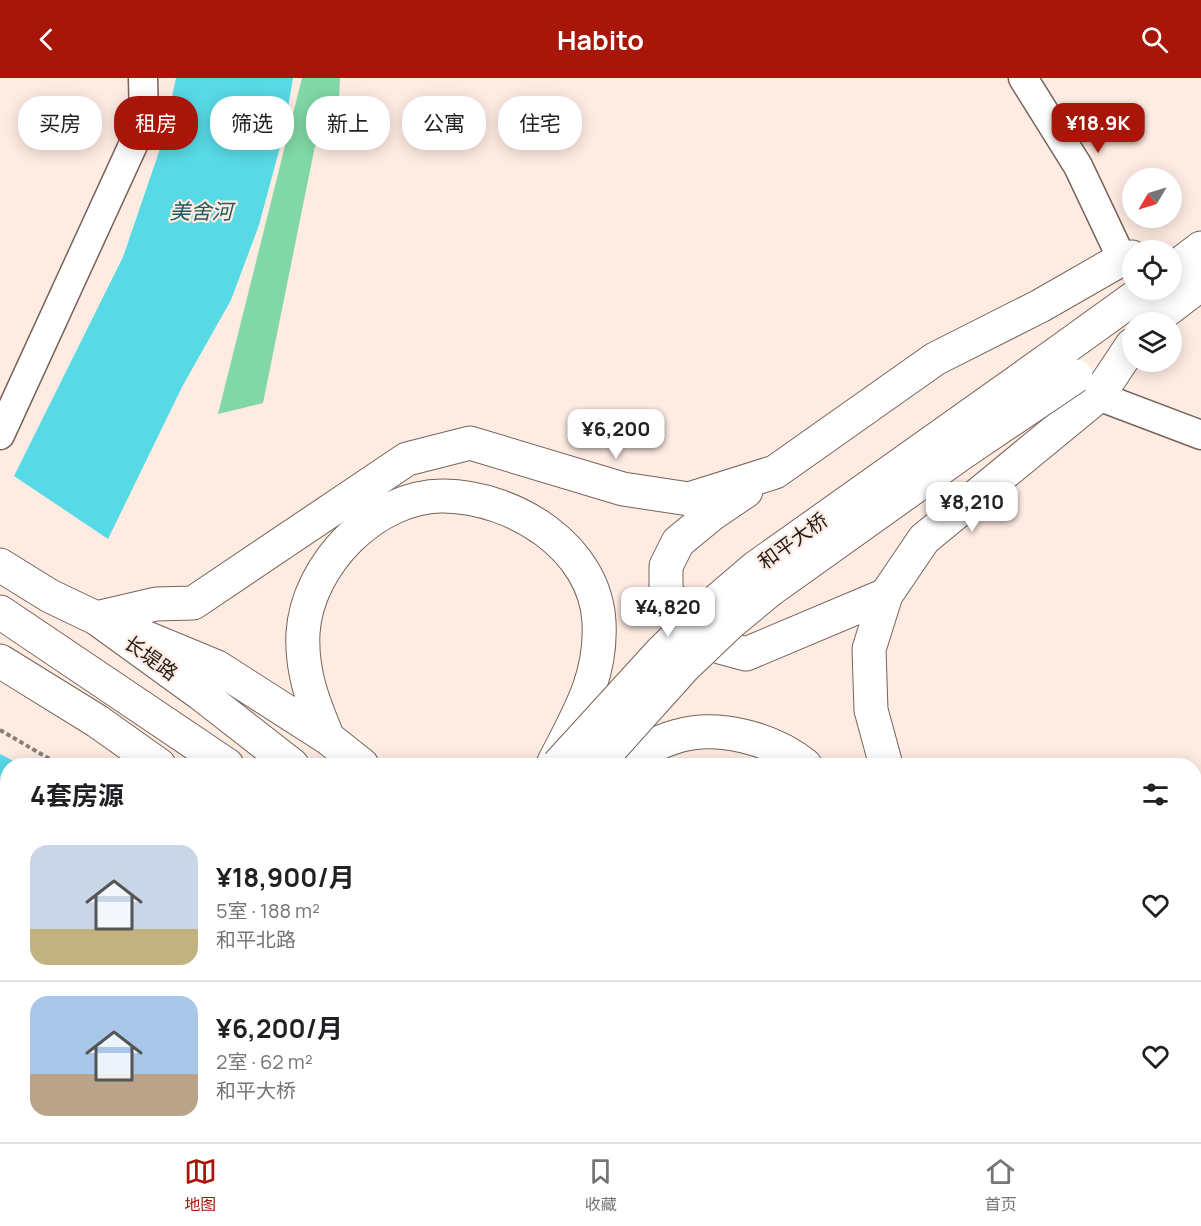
<!DOCTYPE html>
<html lang="zh">
<meta charset="utf-8">
<style>
body{margin:0;font-family:Manrope,"Noto Sans SC",sans-serif;background:#f2f2f2;color:#202124;height:100vh;display:flex;flex-direction:column;font-size:22px;white-space:nowrap}
*{box-sizing:border-box;margin:0}
p{font-size:20px;color:#757577}
.icon{flex:none;width:33px;height:33px;fill:none;stroke:currentColor;stroke-width:2;stroke-linecap:round;stroke-linejoin:round}
.map{position:relative;flex:1;overflow:hidden}
.sheet{position:absolute;left:0px;top:680px;width:1202px;height:386px;display:flex;flex-direction:column;background:#fff;border-radius:24px 24px 0 0;box-shadow:0 3px 15px #0003}
.sheet>*{flex:none}
.guide{position:absolute;left:18px;top:18px;width:600px;height:54px;display:flex;gap:12px}
.needle{width:39px;rotate:232deg}
.tools{position:absolute;left:1122px;top:90px;display:grid;gap:12px}
.tools a{display:grid;place-items:center;width:60px;height:60px;border-radius:50%;background:#fff;box-shadow:0 3px 15px #0003;font-size:30px}
.price{position:absolute;translate:-50% -51px;padding:0 14px;border-radius:12px;background:#fff;color:#222;font-size:20px;line-height:39px;filter:drop-shadow(0 2px 3px #0008)}
.price::after{content:'';position:absolute;left:50%;top:36px;width:18px;height:14px;margin-left:-9px;background:inherit;clip-path:polygon(0 0,100% 0,50% 100%)}
.price.on{background:#a81509;color:#fff}
ul{padding:0;list-style:none}
li{display:flex;align-items:center;gap:18px;height:150px;padding:0 30px}
li+li{border-top:2px solid #e0e0e0}
li span{display:grid;place-items:center;flex:none;width:168px;height:120px;border-radius:18px;color:#555}
li>.icon{margin-inline-start:auto}
span .icon{width:72px;height:72px;fill:#fffc;stroke-width:1}
li b{font-size:26px}
h2{display:flex;justify-content:space-between;align-items:center;height:72px;padding:0 30px;font-size:26px}
.chip{padding:0 21px;border-radius:24px;background:#fff;box-shadow:0 3px 15px #0003;font-size:21px;line-height:54px}
.chip.on{background:#a81509;color:#fff}
header{display:flex;justify-content:space-between;align-items:center;height:78px;padding:0 30px;background:#a81509;color:#fff;font-size:27px;font-weight:700}
.menu{display:flex;justify-content:space-around;align-items:center;height:84px;border-top:2px solid #e0e0e0;background:#fff;font-size:16px;color:#757577}
.menu a{display:grid;justify-items:center;gap:3px}
.menu .on{color:#a81509}
.map>svg:first-child{display:block}
.green{fill:#81d8a6}
.water{fill:#58dae6}
.lines{fill:none;stroke-linecap:round;stroke-linejoin:round}
.minor-casing{stroke:#766359;stroke-width:31}
.secondary-casing{stroke:#766359;stroke-width:35}
.primary-casing{stroke:#766359;stroke-width:35}
.path{stroke:#8b7e78;stroke-width:4;stroke-dasharray:4.5 3;stroke-linecap:butt}
.minor{stroke:#fff;stroke-width:28}
.secondary{stroke:#fff;stroke-width:33}
.primary{stroke:#fff;stroke-width:33}
.primary-bridge-casing{stroke:#766359;stroke-width:35;stroke-linecap:butt}
.primary-bridge{stroke:#fff;stroke-width:33}
.labels{text-anchor:middle;stroke-width:4.5;stroke-linejoin:round;paint-order:stroke}
.street-label{font-size:20px;fill:#241c18;stroke:#feece3}
.water-label{font-size:21px;font-style:italic;fill:#22595e;stroke:#feece3}
</style>
<header><svg class="icon" aria-label="back" viewBox="0 0 24 24"><path d="M15 5l-7 7 7 7"/></svg>Habito<svg class="icon" aria-label="search" viewBox="0 0 24 24"><circle cx="10" cy="10" r="6"/><path d="M15 15l6 6"/></svg></header>
<div class="map">
<svg width="1201" height="1064" viewBox="0 0 1201 1064">
<rect width="100%" height="100%" fill="#feece3"/>
<!-- green -->
<path class="green" d="M302,0H340L337,60L315,68L263,325L218,336Z"/>
<!-- water -->
<path class="water" d="M176,0H293L284,54L259,147L231,222L182,309L108,461L14,398L123,179L161,68Z
M0,676L21,687H8V1058H515L523,1064H0Z"/>
<g class="lines">
<!-- minor casing -->
<g class="minor-casing">
<path id="minor" d="M1023,0L1078,88L1122,181
M1098,318L1201,357
M0,357L144,43L143,0
M1132,1058L1142,1064"/>
</g>
<!-- secondary casing -->
<g class="secondary-casing">
<path id="secondary" d="M1172,192L1201,170
M1151,244L1201,206
M1059,274L1145,212
M746,413L712,436L678,464L666,488V512L683,539L720,569L746,576L886,517
M96,540L156,526L193,525L407,381L470,365L623,411L689,421L775,394L935,281L1040,228L1122,181L1132,179
M886,687L871,632L869,571L886,517L924,461L1098,318L1132,267
M852,1058L853,1064"/>
</g>
<!-- primary casing -->
<g class="primary-casing">
<path id="primary" d="M0,487L50,518L96,540L201,616L292,687
M0,534L227,687
M142,558L217,589L328,660L362,687
M0,583L97,643L159,687
M328,660C313,624 301,594 303,555C307,487 375,417 444,418C514,419 595,469 599,544C602,599 578,637 554,684
M620,687C638,675 656,664 678,658C718,646 773,661 805,687
M667,1058L674,1064
M729,1058L738,1064
M809,1058L817,1064
M223,1064L229,1058
M259,1064L265,1058"/>
</g>
<!-- path -->
<path class="path" d="M0,652L60,687
M536,1058L544,1064"/>
<!-- minor -->
<use href="#minor" class="minor"/>
<!-- secondary -->
<use href="#secondary" class="secondary"/>
<!-- primary -->
<use href="#primary" class="primary"/>
<!-- primary-bridge casing -->
<g class="primary-bridge-casing">
<path id="primary-bridge" d="M558,687L661,574L700,537L755,490L1059,274
M596,687L685,588L729,546L770,512L962,375L1076,298"/>
</g>
<!-- primary-bridge -->
<use href="#primary-bridge" class="primary-bridge"/>
</g>
<g class="labels">
<!-- street labels -->
<g class="street-label">
<text transform="translate(793 463) rotate(-36)" y="7">和平大桥</text>
<text transform="translate(151 580) rotate(36)" y="7">长堤路</text>
</g>
<!-- water labels -->
<g class="water-label">
<text x="201" y="141">美舍河</text>
</g>
</g>
</svg>
<div class="tools">
<a><svg class="needle" viewBox="-14 -14 28 28"><path d="M0-13l5 13h-10z" fill="#e53935"/><path d="M0 13l5-13h-10z" fill="#757577"/></svg></a>
<a><svg class="icon" aria-label="locate" viewBox="0 0 24 24"><circle cx="12" cy="12" r="6"/><path d="M12 2v4M12 18v4M2 12h4M18 12h4"/></svg></a>
<a><svg class="icon" aria-label="layers" viewBox="0 0 24 24"><path d="M12 4l9 5-9 5-9-5zM3 14l9 5 9-5"/></svg></a>
</div>
<b class="price on" style="left:1098px;top:76px">¥18.9K</b>
<b class="price" style="left:616px;top:382px">¥6,200</b>
<b class="price" style="left:972px;top:455px">¥8,210</b>
<b class="price" style="left:668px;top:560px">¥4,820</b>
<div class="guide">
<a class="chip">买房</a>
<a class="chip on">租房</a>
<a class="chip">筛选</a>
<a class="chip">新上</a>
<a class="chip">公寓</a>
<a class="chip">住宅</a>
</div>
<section class="sheet">
<h2>4套房源<svg class="icon" aria-label="filters" viewBox="0 0 24 24"><path d="M4 7h16M4 17h16"/><circle cx="9" cy="7" r="2"/><circle cx="15" cy="17" r="2"/></svg></h2>
<ul>
<li><span style="background:linear-gradient(#c9d6e8 70%,#c2b280 0)"><svg class="icon" aria-label="home" viewBox="0 0 24 24"><path d="M3 11l9-7 9 7M6 9v11h12V9"/></svg></span><div><b>¥18,900/月</b><p>5室 · 188 m²</p><p>和平北路</p></div><svg class="icon" aria-label="heart" viewBox="0 0 24 24"><path d="M12 20l-8-8c-3-5 5-10 8-4 3-6 11-1 8 4z"/></svg></li>
<li><span style="background:linear-gradient(#a9c7e8 65%,#b9a48a 0)"><svg class="icon" aria-label="home" viewBox="0 0 24 24"><path d="M3 11l9-7 9 7M6 9v11h12V9"/></svg></span><div><b>¥6,200/月</b><p>2室 · 62 m²</p><p>和平大桥</p></div><svg class="icon" aria-label="heart" viewBox="0 0 24 24"><path d="M12 20l-8-8c-3-5 5-10 8-4 3-6 11-1 8 4z"/></svg></li>
</ul>
</section>
</div>
<nav class="menu">
<a class="on"><svg class="icon" aria-label="map" viewBox="0 0 24 24"><path d="M3 6l6-2 6 2 6-2v14l-6 2-6-2-6 2zM9 4v14M15 6v14"/></svg>地图</a>
<a><svg class="icon" aria-label="saved" viewBox="0 0 24 24"><path d="M7 4h10v16l-5-4-5 4z"/></svg>收藏</a>
<a><svg class="icon" aria-label="home" viewBox="0 0 24 24"><path d="M3 11l9-7 9 7M6 9v11h12V9"/></svg>首页</a>
</nav>
